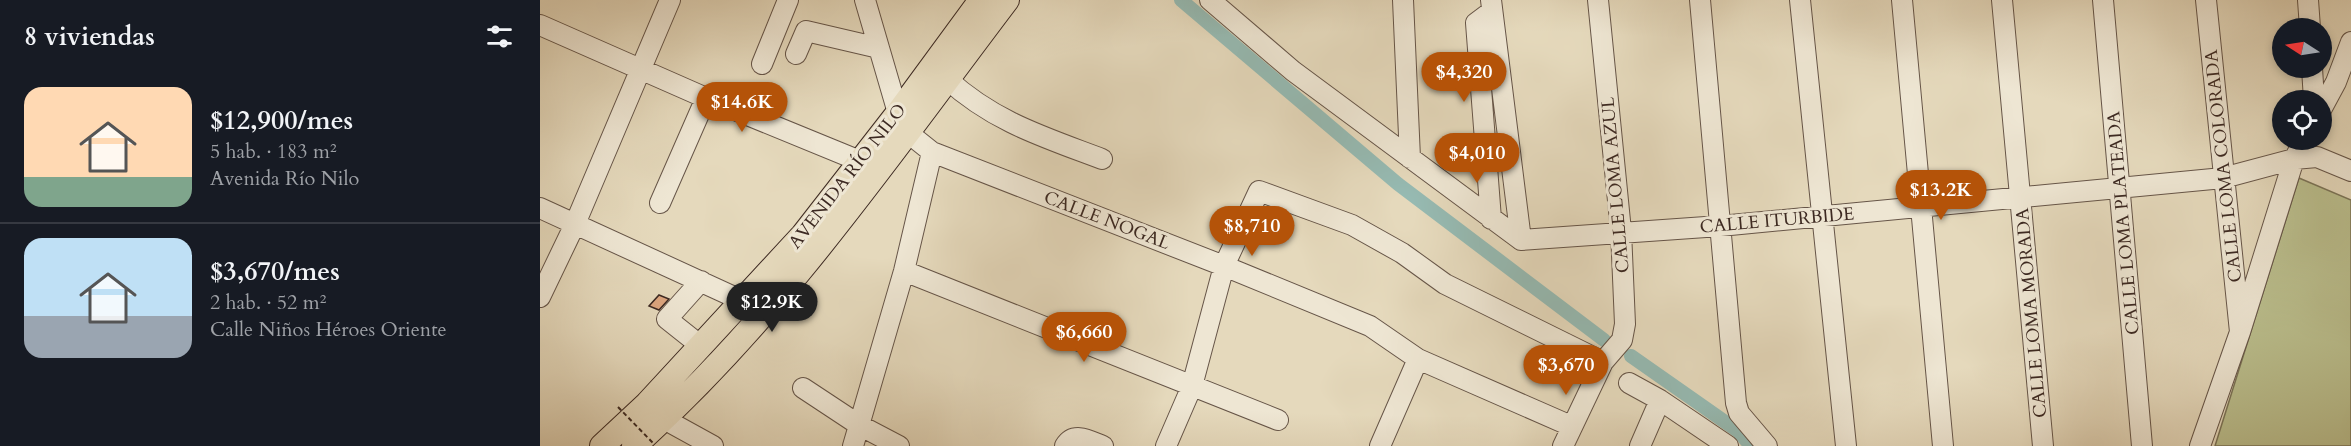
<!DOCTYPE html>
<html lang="es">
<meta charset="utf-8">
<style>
body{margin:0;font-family:Cardo,serif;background:#242831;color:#f1f3f6;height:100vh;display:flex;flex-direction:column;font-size:22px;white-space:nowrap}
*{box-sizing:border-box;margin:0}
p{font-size:20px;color:#9ea1a6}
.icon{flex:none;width:33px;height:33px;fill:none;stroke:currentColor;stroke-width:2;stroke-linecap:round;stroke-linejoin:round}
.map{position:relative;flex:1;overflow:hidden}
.panel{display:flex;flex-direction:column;background:#171b24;width:540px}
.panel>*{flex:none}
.needle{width:39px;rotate:282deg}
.buttons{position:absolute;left:1732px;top:18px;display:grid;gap:12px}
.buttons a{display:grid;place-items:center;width:60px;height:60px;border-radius:50%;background:#171b24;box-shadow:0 3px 9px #0003;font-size:30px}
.price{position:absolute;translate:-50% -51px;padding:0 14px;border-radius:21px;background:#b45309;color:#fff;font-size:20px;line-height:39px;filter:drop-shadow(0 2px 3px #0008)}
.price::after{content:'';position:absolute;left:50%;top:36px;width:18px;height:14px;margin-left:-9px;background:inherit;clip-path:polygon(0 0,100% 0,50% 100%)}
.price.current{background:#222;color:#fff}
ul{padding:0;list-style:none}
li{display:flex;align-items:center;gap:18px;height:150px;padding:0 24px}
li+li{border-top:2px solid #363941}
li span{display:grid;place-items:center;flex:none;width:168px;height:120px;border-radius:18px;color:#555}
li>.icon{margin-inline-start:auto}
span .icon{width:72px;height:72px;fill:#fffc;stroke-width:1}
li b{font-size:26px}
h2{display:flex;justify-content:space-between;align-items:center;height:72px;padding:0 24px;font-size:26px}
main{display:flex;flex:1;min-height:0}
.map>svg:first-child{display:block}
.green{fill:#babe8d;stroke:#7b7458;stroke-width:1.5}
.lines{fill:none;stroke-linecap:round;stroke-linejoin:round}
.canal{stroke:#96bab2;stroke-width:14}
.building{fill:#dda67f;stroke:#3c2922;stroke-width:1.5}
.minor-casing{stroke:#665548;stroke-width:22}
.major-casing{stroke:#3c2922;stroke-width:26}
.minor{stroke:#eee6d3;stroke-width:20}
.major{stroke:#e5d9bc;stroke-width:24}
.path-bridge{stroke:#3c2922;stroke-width:2;stroke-dasharray:4.5 3;stroke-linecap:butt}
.labels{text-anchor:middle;stroke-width:6;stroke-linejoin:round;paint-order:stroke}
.street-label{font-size:18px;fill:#3c2922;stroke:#eee6d3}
</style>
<main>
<section class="panel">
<h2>8 viviendas<svg class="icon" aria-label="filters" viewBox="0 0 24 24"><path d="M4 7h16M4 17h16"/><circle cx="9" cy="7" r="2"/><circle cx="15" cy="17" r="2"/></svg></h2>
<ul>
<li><span style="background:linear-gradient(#ffd9b3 75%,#7fa58c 0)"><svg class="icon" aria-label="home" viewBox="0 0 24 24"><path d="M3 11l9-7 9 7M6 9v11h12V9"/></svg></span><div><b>$12,900/mes</b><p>5 hab. · 183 m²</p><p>Avenida Río Nilo</p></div></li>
<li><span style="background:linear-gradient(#bfe0f5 65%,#9aa5b1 0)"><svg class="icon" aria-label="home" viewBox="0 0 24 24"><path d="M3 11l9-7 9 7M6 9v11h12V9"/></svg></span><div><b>$3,670/mes</b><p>2 hab. · 52 m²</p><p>Calle Niños Héroes Oriente</p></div></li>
</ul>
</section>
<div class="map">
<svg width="1811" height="446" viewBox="0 0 1811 446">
<rect width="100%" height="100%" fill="#e5d9bc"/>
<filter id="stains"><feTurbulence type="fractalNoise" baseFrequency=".00333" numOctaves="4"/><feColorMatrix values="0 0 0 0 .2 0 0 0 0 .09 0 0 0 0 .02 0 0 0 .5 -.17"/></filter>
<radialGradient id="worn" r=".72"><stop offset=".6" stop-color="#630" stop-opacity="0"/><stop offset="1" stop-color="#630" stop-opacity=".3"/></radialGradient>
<!-- green -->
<path class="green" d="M1759,178L1811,200V446H1675Z"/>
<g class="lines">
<!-- canal -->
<path class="canal" d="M641,0L858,184L1064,340
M1091,356L1198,431L1211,446"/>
</g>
<!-- building -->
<path class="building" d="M119,295L129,299L119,310L109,306Z"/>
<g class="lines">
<!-- minor casing -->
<g class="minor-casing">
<path id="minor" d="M325,0L358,113L367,132L392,152L684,266L830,326L878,359L1031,426
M670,0L753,71L981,240
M863,0L870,158
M951,0L981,240
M1160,0L1196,403L1199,413L1227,446
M1260,0L1306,446
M1362,0L1403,446
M1462,0L1503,446
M1563,0L1602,446
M1666,0L1700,332
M1768,0L1770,28
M0,25L166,98L332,166
M256,54L266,31L339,48
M222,64L248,0
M1772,68L1774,100
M407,79C454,122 504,137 562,159
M1782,108L1796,82L1811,42
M120,203L166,98
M0,208L216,307
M951,219L936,23L952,11
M981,240L1180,226L1683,178L1754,159L1777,157L1811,171
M364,271L738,420
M0,297L35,224L130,0
M161,346L127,319L161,281
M1089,383L1120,400L1188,446
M263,388L319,425L359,446
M113,410L124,419L173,446
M313,446L364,271L392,152
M525,446C534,431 550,441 563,446
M626,446L652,386L684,266L719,191L812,225L862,253L905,284L1063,362
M840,446L878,359
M1023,446L1063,362L1082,340L1085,324L1081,231L1058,0
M1100,446L1120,400
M1660,446L1700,332L1754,159L1765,140"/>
</g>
<!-- major casing -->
<g class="major-casing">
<path id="major" d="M62,446L107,404L263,235L358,113L441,0
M94,446C239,317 350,154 467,0"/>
</g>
<!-- minor -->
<use href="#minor" class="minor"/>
<!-- major -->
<use href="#major" class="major"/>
<!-- path-bridge -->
<path class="path-bridge" d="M78,407L113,443"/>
</g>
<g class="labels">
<!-- street labels -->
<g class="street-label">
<text transform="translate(1683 166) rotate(-96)" y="6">CALLE LOMA COLORADA</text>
<text transform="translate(307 176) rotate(-52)" y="6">AVENIDA RÍO NILO</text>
<text transform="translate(1075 185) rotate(-95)" y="6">CALLE LOMA AZUL</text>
<text transform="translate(567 220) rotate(21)" y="6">CALLE NOGAL</text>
<text transform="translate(1237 220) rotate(-5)" y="6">CALLE ITURBIDE</text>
<text transform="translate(1583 223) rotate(-95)" y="6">CALLE LOMA PLATEADA</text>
<text transform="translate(1491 313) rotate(-95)" y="6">CALLE LOMA MORADA</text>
</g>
</g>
<rect width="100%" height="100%" filter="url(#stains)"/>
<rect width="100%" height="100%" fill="url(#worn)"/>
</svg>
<div class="buttons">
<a><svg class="needle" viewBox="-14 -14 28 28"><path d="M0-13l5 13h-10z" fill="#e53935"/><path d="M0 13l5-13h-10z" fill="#9ea1a6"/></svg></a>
<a><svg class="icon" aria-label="locate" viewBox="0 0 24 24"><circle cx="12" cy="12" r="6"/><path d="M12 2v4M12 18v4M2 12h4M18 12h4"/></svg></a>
</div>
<b class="price" style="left:924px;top:103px">$4,320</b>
<b class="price" style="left:202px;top:133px">$14.6K</b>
<b class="price" style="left:937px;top:184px">$4,010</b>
<b class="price" style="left:1401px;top:221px">$13.2K</b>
<b class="price" style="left:712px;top:257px">$8,710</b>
<b class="price current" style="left:232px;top:333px">$12.9K</b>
<b class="price" style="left:544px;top:363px">$6,660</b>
<b class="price" style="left:1026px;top:396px">$3,670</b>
</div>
</main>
